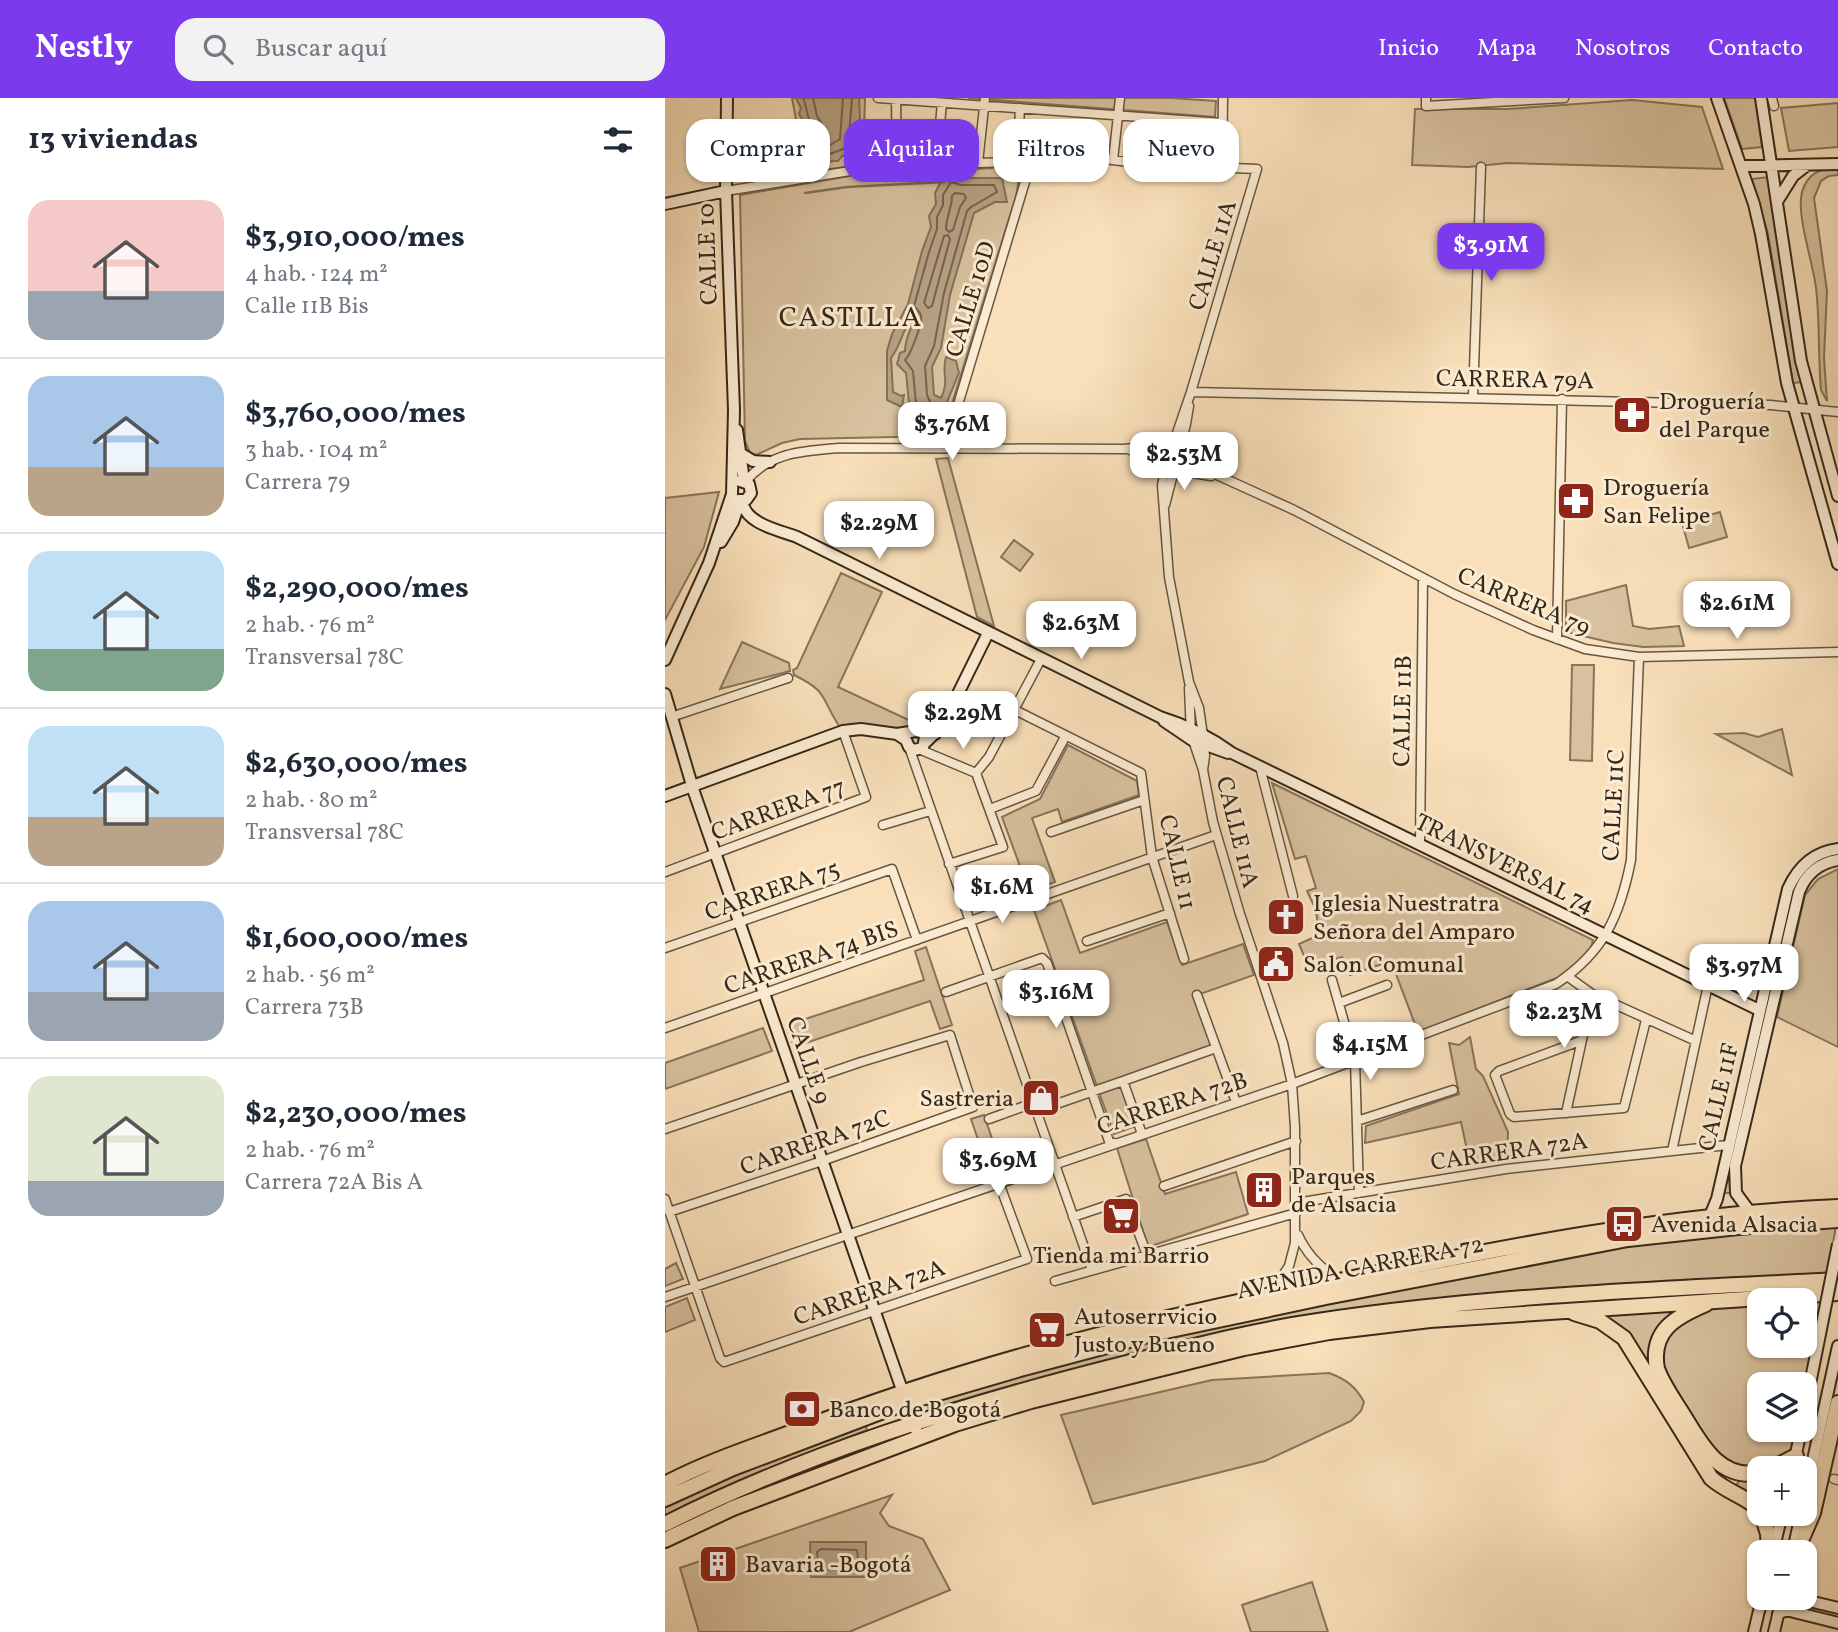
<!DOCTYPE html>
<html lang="es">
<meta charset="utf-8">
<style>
body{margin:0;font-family:Vollkorn,serif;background:#f2f2f3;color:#1f2937;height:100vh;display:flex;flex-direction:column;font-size:26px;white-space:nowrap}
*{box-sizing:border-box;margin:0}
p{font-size:23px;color:#747a83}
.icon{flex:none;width:38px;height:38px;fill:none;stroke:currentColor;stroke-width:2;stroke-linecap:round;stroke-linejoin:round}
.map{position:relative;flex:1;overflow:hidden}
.sheet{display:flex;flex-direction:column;background:#fff;width:665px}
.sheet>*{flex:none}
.top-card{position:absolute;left:21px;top:21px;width:665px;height:63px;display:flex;gap:14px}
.tools{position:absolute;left:1082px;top:1190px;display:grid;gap:14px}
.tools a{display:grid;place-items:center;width:70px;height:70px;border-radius:14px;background:#fff;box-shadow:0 2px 5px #0004;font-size:35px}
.price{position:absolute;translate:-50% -60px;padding:0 16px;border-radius:14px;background:#fff;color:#222;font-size:23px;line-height:46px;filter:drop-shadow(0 2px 4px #0008)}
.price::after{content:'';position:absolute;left:50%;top:42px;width:21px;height:16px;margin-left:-10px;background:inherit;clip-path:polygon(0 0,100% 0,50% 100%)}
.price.selected{background:#7c3aed;color:#fff}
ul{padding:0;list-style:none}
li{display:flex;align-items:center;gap:21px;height:175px;padding:0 28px}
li+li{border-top:2px solid #e0e1e3}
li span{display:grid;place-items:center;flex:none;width:196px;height:140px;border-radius:21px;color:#555}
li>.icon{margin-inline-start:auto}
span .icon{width:84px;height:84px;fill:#fffc;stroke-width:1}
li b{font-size:30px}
h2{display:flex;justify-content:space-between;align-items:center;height:84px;padding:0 28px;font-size:30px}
.tag{padding:0 24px;border-radius:21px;background:#fff;box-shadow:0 2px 5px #0004;font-size:24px;line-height:63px}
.tag.selected{background:#7c3aed;color:#fff}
header{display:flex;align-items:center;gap:42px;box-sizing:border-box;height:98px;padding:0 35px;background:#7c3aed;color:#fff}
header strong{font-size:33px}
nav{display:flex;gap:38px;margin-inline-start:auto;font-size:24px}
.search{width:490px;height:63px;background:#f2f2f3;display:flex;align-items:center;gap:18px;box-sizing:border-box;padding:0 24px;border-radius:21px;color:#747a83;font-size:26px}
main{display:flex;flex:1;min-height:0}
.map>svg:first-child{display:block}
.green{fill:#d8c19e;stroke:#87745b;stroke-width:2}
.water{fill:#b7a183;stroke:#837158;stroke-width:2}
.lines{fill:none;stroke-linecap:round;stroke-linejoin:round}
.shore{stroke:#76644e;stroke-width:2}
.stream{stroke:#837158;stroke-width:2.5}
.street-casing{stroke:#675640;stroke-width:11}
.secondary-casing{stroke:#362818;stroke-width:14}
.highway-casing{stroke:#362818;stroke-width:18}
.street{stroke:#fbebd2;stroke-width:8}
.secondary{stroke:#fbebd2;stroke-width:10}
.highway{stroke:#f9e0ba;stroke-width:14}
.secondary-bridge-casing{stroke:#362818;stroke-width:14;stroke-linecap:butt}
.secondary-bridge{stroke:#fbebd2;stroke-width:10}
.labels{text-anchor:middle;stroke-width:6;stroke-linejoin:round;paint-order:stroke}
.street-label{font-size:24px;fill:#362818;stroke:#fbebd2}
.poi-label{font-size:24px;fill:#362818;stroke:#fbebd2;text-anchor:start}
.quarter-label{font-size:28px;letter-spacing:2px;fill:#362818;stroke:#fbebd2}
</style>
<header>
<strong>Nestly</strong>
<div class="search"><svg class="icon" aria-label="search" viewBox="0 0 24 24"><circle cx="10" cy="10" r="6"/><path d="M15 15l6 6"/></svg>Buscar aquí</div>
<nav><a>Inicio</a><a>Mapa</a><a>Nosotros</a><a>Contacto</a></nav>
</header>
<main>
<section class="sheet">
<h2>13 viviendas<svg class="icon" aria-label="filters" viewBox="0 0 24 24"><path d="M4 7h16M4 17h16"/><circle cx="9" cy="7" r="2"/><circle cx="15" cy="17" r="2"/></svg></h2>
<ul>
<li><span style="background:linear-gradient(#f6c9c9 65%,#9aa5b1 0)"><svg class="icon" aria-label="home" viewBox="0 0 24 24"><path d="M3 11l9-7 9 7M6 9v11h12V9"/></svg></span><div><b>$3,910,000/mes</b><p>4 hab. · 124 m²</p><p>Calle 11B Bis</p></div></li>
<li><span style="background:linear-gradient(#a9c7e8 65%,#b9a48a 0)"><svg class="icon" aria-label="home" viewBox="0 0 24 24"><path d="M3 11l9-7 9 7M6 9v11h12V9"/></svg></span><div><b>$3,760,000/mes</b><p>3 hab. · 104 m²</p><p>Carrera 79</p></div></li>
<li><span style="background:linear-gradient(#bfe0f5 70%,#7fa58c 0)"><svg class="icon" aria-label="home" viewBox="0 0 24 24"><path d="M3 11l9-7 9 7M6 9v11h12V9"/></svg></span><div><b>$2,290,000/mes</b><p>2 hab. · 76 m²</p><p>Transversal 78C</p></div></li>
<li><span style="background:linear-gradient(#bfe0f5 65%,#b9a48a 0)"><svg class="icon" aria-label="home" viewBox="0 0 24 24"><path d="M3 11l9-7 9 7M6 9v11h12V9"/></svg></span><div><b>$2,630,000/mes</b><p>2 hab. · 80 m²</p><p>Transversal 78C</p></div></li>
<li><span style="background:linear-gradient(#a9c7e8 65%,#9aa5b1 0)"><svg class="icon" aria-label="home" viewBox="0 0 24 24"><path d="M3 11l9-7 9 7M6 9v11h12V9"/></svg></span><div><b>$1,600,000/mes</b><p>2 hab. · 56 m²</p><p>Carrera 73B</p></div></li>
<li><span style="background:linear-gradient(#dfe7d0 75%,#9aa5b1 0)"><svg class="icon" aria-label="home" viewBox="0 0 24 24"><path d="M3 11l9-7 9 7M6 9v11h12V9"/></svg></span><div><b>$2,230,000/mes</b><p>2 hab. · 76 m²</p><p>Carrera 72A Bis A</p></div></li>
</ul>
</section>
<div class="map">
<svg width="1173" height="1534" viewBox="0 0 1173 1534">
<rect width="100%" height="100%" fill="#f9e0ba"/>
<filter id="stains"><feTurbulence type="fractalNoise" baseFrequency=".00286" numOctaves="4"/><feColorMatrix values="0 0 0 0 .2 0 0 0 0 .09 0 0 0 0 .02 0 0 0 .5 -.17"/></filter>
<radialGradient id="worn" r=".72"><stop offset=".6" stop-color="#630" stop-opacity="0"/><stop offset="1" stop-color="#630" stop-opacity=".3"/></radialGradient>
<!-- green -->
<path class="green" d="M127,0H200L198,67L117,77L136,48Z
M303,0H506L551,3L550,19Z
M1059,0H1090L1097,49L1077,51Z
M967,2L1037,9L1058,71L842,65L803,69L747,67L750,11H842Z
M1173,5V49L1124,53L1116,10Z
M349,69C356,77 353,87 351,98L277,338L135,341L117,345L91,357L85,355L80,343L75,97L190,77Z
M1173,69V77L1164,78L1156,83L1149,100L1162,193L1159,260L1162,303L1156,292C1153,258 1155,223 1151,190C1148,164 1131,117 1137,94C1142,76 1155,70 1173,69Z
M1103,79L1137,284L1128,285L1103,136L1087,81Z
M283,360L329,528L312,519L271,361Z
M54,394L39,449L0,522V400Z
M1055,414L1062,439L1024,450L1017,425Z
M349,442L368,456L355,473L336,459Z
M176,475L217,494L173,589L265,632L261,635L195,627L174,628C155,599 164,594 129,577L128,572L132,570Z
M961,487L968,528L984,531L1014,528L1019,548L978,549L948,545L901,534V503Z
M77,544L124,565L125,573L55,591Z
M907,567H929L927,663L905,662Z
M1117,631L1127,677L1051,636L1079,635L1093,639Z
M403,647L472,683L474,697L397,724L393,711L367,720L390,784L364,793L337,719L375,701Z
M607,685L928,842L925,854L894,879L753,934L726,863L685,877L677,859L644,870L634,846L654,837L651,812L642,793L651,790L641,758L630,761Z
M1173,754V758H1168L1129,799L1064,1081L1066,1095H1057L1132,783L1149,762Z
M1173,771V949L1112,919L1140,797L1153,781Z
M396,802L415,855L502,824L517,867L578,846L589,877L532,897L551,950L458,983L474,1027L449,1036L369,812Z
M261,849L287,927L275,931L265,903L129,949L122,927L259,882L250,853Z
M98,930L107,953L0,991V965Z
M805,939L811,971L818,978L843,1034L842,1062L805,1066L796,1024L700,1045L701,1028L794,996L784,945L794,947Z
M319,1017L339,1076L326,1080L306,1021Z
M481,1041L500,1096L571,1074L583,1116L483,1149L452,1050Z
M1171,1128L1162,1178L826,1201L265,1314L261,1302L541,1227L961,1148L1026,1139Z
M11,1165L18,1181L0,1188V1171Z
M22,1200L30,1222L0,1234V1209Z
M1157,1201L1139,1289V1286H1094V1332H1131L1126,1357L1094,1372L1056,1364L995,1270L1000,1237L1047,1207L1094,1204V1248H1139V1202Z
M1030,1208L1010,1217L987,1263L1063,1375L1057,1386L969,1249L921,1215Z
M664,1275C681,1281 691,1289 699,1304L696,1313L686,1323L600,1363L428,1406L396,1317L547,1282Z
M200,1324L202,1332L171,1344L0,1422V1406L24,1394Z
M1076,1378H1094V1407L1069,1393Z
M227,1397L215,1415L224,1428L258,1441L285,1492L184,1534H34L15,1470Z
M647,1484L663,1534H586L577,1507Z"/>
<!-- water -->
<path class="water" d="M131,0H194L195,20C189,29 189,45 192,55L186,58H177L173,63H167L153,69L139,61L146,43V36L134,16L136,10Z
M281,74L297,80H337L342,104H330L309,115L285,197L276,250L267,269L269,297L276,300C285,282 276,276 281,259L291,263L294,275L280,309L262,316L245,315L241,275L232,266L235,255L240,253C240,239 248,228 251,215C238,227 237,246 226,260L228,294L236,298L239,297L237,309L222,302V253L227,236L243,206L257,153L266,129L264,118L271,106L270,95Z
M145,1444H201V1479H146Z"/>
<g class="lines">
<!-- shore -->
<path class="shore" d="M138,0C142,8 141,16 145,23C155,42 154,37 147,57L152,61L183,49L187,0
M148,0L152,18L160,31L162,44L165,47L175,41L178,0
M286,84L296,87H329L332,94L306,109L302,113L279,195L269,248L260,268L262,297L266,306L262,309L253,308L251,306L248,273L240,262C245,258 258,224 256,218C255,214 252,211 249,208L264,154L272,131V119L278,107V97Z
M290,95L299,96L301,100L295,109L288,132L284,134L281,131C281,119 287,110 287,98Z
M283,137L285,141L267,208L263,210L259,205L279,138Z
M156,1451L192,1452L194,1470L154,1472L152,1454Z"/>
<!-- stream -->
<path class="stream" d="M140,95L182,89L279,84"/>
<!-- street casing -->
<g class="street-casing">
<path id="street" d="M213,0L558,25
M231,0L232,70
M761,0V8L899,0
M1107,0L1109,8
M448,62L455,0
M352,64L355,10
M313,65L320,0
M271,68L277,5
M557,70L558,0
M61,93L185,73L313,65L439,61L490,67L592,71L526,294L502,364L497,387L504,479L524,584L534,610L538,637L540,658L538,672
M526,294L1106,307L1173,314
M808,299L816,69
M280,350L366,64
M465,352L493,359L522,374L546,378
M81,383C105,354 139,353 174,350L459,351L477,349L497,352L629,412L789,496L868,532L920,551L974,559L1173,554
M500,407L521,326L524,308
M892,541L897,301
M524,590L526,636L538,672L548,724L575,816L618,945L627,986L630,1029V1145L624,1168L606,1196
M350,612L476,675L487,759L519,861
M6,619L123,580
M244,649L427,1172
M256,652L311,675
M595,669L628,798
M311,675L324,659L376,561
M325,711L371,693L400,639
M218,727L265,713
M386,734L479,702
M755,747L758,480
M284,766L338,749L311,675
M0,774L201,699L178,633
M422,843L505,815
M0,850L227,771L252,842
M902,878L927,896L1031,943
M667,882L690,962L694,1095
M281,894L377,860L382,865L445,1046L449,1045
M532,897L571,1004
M674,905L722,887
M0,930L551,737
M915,943L834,973L830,977L845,1016L849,1019L959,1010L981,922
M458,983L551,950
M371,1013L458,983L477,1036H475
M901,1015L927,896
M324,1021L368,1005
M692,1023L788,992
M0,1031L196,964L285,937L308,1009L157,1063L4,1114
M1007,1053L1043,887
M499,1088L631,1043
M0,1101L55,1260L59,1264L362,1161L334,1085
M631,1105L841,1071L1063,1047
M408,1119L461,1101L482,1157
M633,1137C642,1157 656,1171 675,1182
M390,1183L631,1115
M0,1199L627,986L891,886C939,854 955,818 966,762L974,559
M1169,1381L1173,1382"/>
</g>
<!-- secondary casing -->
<g class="secondary-casing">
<path id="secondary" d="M1052,0L1089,106L1096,136L1122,285L1173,466
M1096,0L1136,263L1173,398
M1076,68L1173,66
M1113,102L1128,78L1142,67
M0,106L61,93
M72,332L79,383
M75,355L88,363L105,364
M74,402H81L86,395L84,386L75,383
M77,403C80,426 114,432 132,439L495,619C521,627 545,639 567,655L1094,912
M56,444L68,424L75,403
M0,562L44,465L67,396L69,312L61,93L62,0
M0,596L29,694L251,1332
M499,623L527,642L563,655
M232,636L241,642L244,649L249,652L258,650L260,639
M261,644L277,628L323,535
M0,698L178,633L196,631L232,636L251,633L270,636
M1085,1114L1071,1095L1070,1068L1134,794C1141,776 1154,765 1173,762
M1045,1118L1052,1101L1123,791C1133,769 1148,754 1173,751
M1128,1370L1136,1332
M1139,1403L1173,1248
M1129,1448L1136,1416
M1108,1454L1117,1416
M1131,1500L1173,1510
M1113,1516L1121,1512L1173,1525
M1089,1534L1097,1500
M1109,1534L1117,1500"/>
</g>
<!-- highway casing -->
<g class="highway-casing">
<path id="highway" d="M1041,1206C1010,1219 985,1233 992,1271C998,1287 1008,1301 1017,1315C1035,1344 1053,1382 1094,1375
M909,1215L935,1223L959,1240L1046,1380C1060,1393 1080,1398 1094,1411
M1108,1370L1131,1358
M0,1386C45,1362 94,1347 141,1329C314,1263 493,1219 674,1183C839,1149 1004,1116 1173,1109
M0,1401L68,1370L242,1304L355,1271L487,1236L661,1199L963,1141L1073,1129L1173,1122
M1097,1416L1103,1436L1104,1454
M0,1426C141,1355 293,1308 446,1269C514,1252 583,1233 653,1223C824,1197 1000,1191 1173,1182
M0,1442L68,1410L290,1326L366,1303L579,1250L664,1234L765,1222L1173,1195
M1131,1454L1148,1415L1173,1305"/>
</g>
<!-- street -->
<use href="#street" class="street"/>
<!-- secondary -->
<use href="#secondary" class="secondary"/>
<!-- highway -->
<use href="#highway" class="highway"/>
<!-- secondary-bridge casing -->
<g class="secondary-bridge-casing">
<path id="secondary-bridge" d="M1139,1316L1173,1146"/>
</g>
<!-- secondary-bridge -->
<use href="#secondary-bridge" class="secondary-bridge"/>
</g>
<!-- icons -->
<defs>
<g id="pharmacy-square" transform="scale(2.0125)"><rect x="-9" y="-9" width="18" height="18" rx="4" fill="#8f2418" stroke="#fbebd2"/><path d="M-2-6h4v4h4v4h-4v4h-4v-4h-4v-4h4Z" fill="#fff"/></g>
<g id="church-square" transform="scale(2.0125)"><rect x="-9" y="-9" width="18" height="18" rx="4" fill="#8f2418" stroke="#fbebd2"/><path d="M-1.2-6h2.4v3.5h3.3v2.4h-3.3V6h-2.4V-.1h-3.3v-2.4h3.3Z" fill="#fff"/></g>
<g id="civic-square" transform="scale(2.0125)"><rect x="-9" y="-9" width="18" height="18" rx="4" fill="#8f2418" stroke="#fbebd2"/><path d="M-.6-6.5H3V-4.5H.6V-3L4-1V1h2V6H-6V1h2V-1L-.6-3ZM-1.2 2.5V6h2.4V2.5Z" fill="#fff"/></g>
<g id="shop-square" transform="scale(2.0125)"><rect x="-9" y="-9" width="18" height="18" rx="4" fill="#8f2418" stroke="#fbebd2"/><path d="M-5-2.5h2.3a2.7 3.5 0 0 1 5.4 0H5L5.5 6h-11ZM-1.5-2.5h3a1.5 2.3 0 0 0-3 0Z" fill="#fff"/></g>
<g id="building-square" transform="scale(2.0125)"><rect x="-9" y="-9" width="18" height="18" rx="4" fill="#8f2418" stroke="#fbebd2"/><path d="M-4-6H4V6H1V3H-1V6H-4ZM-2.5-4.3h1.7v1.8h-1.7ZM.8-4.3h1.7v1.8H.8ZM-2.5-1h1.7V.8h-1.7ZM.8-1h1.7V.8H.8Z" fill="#fff"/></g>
<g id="supermarket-square" transform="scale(2.0125)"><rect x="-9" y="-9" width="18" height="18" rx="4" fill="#8f2418" stroke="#fbebd2"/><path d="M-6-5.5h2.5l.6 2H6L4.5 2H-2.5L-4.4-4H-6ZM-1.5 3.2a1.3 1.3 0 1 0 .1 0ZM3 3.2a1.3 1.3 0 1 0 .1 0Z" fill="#fff"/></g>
<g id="bus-square" transform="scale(2.0125)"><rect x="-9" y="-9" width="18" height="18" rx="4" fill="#8f2418" stroke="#fbebd2"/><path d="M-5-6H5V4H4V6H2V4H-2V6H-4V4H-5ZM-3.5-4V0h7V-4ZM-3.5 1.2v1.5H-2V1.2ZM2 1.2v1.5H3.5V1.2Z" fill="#fff"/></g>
<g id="bank-square" transform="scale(2.0125)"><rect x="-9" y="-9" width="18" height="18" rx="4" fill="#8f2418" stroke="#fbebd2"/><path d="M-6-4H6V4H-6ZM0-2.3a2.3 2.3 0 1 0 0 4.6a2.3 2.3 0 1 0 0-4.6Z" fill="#fff"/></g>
</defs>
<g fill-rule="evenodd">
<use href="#pharmacy-square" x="967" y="317"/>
<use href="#pharmacy-square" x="911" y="403"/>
<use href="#church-square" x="621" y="819"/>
<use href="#civic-square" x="611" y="866"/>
<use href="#shop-square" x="376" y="1000"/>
<use href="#building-square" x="599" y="1092"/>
<use href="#supermarket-square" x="456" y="1118"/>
<use href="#bus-square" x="959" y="1126"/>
<use href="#supermarket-square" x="382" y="1232"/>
<use href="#bank-square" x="137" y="1311"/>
<use href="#building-square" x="53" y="1466"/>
</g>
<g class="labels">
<!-- street labels -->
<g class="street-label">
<text transform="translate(42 156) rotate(-92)" y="8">CALLE 10</text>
<text transform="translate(547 157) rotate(-73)" y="8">CALLE 11A</text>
<text transform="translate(305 201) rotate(-73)" y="8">CALLE 10D</text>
<text transform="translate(850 281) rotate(1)" y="8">CARRERA 79A</text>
<text transform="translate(859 503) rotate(23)" y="8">CARRERA 79</text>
<text transform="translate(737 613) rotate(-89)" y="8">CALLE 11B</text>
<text transform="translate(948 707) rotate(-87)" y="8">CALLE 11C</text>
<text transform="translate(113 711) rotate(-20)" y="8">CARRERA 77</text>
<text transform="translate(573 734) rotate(76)" y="8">CALLE 11A</text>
<text transform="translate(513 764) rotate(77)" y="8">CALLE 11</text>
<text transform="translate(840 765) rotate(26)" y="8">TRANSVERSAL 74</text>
<text transform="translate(107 792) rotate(-19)" y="8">CARRERA 75</text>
<text transform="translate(146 859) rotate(-19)" y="8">CARRERA 74 BIS</text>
<text transform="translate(144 962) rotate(71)" y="8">CALLE 9</text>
<text transform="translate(1053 999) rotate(-77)" y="8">CALLE 11F</text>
<text transform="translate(507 1005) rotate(-18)" y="8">CARRERA 72B</text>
<text transform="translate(150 1044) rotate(-19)" y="8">CARRERA 72C</text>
<text transform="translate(844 1053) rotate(-8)" y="8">CARRERA 72A</text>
<text transform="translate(695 1169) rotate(-11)" y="8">AVENIDA CARRERA 72</text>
<text transform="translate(204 1194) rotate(-19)" y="8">CARRERA 72A</text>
</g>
<!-- poi labels -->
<g class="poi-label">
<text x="994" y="311">Droguería<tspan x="994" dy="28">del Parque</tspan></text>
<text x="938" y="397">Droguería<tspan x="938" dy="28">San Felipe</tspan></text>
<text x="648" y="813">Iglesia Nuestratra<tspan x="648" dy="28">Señora del Amparo</tspan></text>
<text x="638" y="874">Salon Comunal</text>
<text x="349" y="1008" text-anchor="end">Sastreria</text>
<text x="626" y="1086">Parques<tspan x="626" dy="28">de Alsacia</tspan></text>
<text x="986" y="1134">Avenida Alsacia</text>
<text x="456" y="1165" text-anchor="middle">Tienda mi Barrio</text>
<text x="409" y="1226">Autoserrvicio<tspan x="409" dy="28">Justo y Bueno</tspan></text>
<text x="164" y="1319">Banco de Bogotá</text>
<text x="80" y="1474">Bavaria -Bogotá</text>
</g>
<!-- quarter labels -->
<g class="quarter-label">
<text x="186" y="228">CASTILLA</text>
</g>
</g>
<rect width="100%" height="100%" filter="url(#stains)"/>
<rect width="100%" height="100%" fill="url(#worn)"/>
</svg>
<div class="tools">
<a><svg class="icon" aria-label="locate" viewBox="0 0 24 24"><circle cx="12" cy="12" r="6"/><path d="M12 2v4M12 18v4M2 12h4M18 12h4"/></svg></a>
<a><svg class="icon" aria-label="layers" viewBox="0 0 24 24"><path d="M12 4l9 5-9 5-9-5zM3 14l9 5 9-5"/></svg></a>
<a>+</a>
<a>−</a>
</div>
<b class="price selected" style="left:826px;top:185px">$3.91M</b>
<b class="price" style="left:287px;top:364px">$3.76M</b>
<b class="price" style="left:519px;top:394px">$2.53M</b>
<b class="price" style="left:214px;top:463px">$2.29M</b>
<b class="price" style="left:1072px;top:543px">$2.61M</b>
<b class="price" style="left:416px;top:563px">$2.63M</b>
<b class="price" style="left:298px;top:653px">$2.29M</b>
<b class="price" style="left:337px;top:827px">$1.6M</b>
<b class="price" style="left:1079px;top:906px">$3.97M</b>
<b class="price" style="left:391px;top:932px">$3.16M</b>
<b class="price" style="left:899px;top:952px">$2.23M</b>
<b class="price" style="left:705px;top:984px">$4.15M</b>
<b class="price" style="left:333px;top:1100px">$3.69M</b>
<div class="top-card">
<a class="tag">Comprar</a>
<a class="tag selected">Alquilar</a>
<a class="tag">Filtros</a>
<a class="tag">Nuevo</a>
</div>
</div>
</main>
